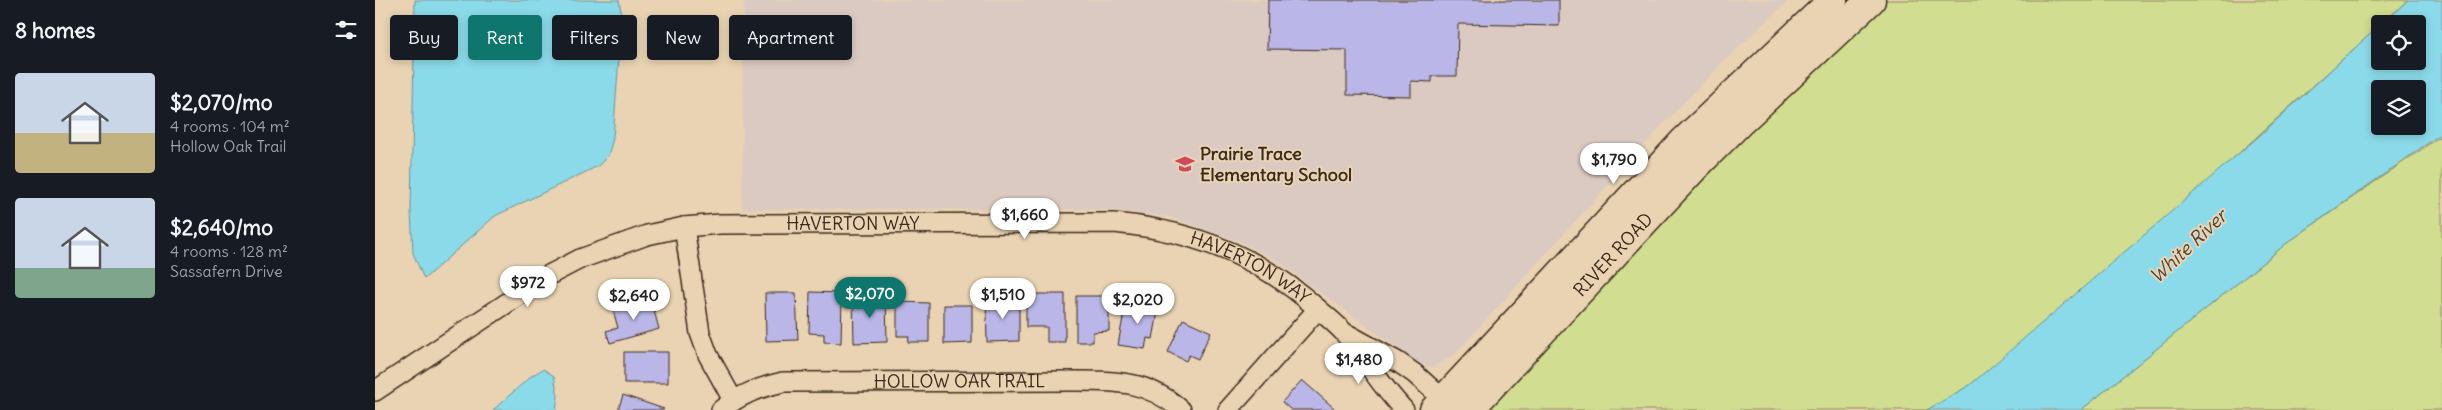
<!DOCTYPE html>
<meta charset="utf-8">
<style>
body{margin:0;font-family:Delius,sans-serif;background:#242831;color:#f1f3f6;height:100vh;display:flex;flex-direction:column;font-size:19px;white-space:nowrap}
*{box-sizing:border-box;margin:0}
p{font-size:16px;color:#9ea1a6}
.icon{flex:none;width:28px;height:28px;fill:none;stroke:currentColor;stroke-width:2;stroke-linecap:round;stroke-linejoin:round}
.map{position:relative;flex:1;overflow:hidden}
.panel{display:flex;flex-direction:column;background:#171b24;width:375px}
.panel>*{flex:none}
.hud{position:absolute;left:15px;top:15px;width:475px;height:45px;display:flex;gap:10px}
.tools{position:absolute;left:1996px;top:15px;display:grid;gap:10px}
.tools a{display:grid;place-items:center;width:55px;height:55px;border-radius:5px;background:#171b24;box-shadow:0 2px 8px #0003;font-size:25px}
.price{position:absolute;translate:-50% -42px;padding:0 11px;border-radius:18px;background:#fff;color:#222;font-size:16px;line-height:32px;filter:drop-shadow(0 1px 2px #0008)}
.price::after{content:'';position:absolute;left:50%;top:30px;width:15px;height:11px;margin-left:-8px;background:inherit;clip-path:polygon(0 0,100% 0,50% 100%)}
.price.on{background:#0f766e;color:#fff}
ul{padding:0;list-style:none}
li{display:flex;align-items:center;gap:15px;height:125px;padding:0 15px}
li span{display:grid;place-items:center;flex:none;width:140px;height:100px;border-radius:5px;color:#555}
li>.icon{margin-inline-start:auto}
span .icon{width:60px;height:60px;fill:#fffc;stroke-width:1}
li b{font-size:21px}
h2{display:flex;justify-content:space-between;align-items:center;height:60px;padding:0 15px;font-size:21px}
.tag{padding:0 18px;border-radius:5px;background:#171b24;box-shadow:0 2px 8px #0003;font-size:18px;line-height:45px}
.tag.on{background:#0f766e;color:#fff}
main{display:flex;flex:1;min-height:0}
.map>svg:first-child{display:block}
.built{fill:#dbcac2}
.green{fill:#d1dd90;stroke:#868457}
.water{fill:#8bdae9;stroke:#6b9498;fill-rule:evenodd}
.building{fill:#bab6e7;stroke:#3b2a1e}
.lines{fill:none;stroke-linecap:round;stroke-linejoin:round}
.minor-casing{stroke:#3b2a1e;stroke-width:22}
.secondary-casing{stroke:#3b2a1e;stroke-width:31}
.minor{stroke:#e9d3b2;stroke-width:19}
.secondary{stroke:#e9d3b2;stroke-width:28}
.labels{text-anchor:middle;stroke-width:4;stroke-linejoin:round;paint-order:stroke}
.poi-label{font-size:18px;font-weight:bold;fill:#3b2a1e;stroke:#e9d3b2;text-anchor:start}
.street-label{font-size:18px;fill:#3b2a1e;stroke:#e9d3b2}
.water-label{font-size:19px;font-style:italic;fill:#47443c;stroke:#e9d3b2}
</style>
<main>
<section class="panel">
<h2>8 homes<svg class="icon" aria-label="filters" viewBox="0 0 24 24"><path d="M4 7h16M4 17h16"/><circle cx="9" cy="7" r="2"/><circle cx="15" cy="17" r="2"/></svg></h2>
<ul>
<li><span style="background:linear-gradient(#c9d6e8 60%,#c2b280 0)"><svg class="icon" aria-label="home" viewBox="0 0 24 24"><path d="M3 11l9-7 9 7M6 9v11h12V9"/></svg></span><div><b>$2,070/mo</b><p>4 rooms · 104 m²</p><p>Hollow Oak Trail</p></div></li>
<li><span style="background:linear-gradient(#c9d6e8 70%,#7fa58c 0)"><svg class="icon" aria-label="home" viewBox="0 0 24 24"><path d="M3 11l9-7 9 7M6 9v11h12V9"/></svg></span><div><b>$2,640/mo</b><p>4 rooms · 128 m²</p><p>Sassafern Drive</p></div></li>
</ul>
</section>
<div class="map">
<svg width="2067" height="410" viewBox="0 0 2067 410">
<rect width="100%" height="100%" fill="#e9d3b2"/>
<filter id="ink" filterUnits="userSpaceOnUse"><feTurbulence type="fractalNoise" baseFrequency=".02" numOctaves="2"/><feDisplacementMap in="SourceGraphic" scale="10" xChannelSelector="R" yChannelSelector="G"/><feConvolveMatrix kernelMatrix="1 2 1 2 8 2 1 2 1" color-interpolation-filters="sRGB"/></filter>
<g filter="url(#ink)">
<!-- built -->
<path class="built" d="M369,0H1414L1346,64L1293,119L1080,354L1058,367L1044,364L901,260L864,241L795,217L722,209H367Z"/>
<!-- green -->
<path class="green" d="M1494,0H2033L1706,296L1595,385L1552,410H1094Z
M2067,135V410H1706L1912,243Z"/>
<!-- water -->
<path class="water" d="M40,0H244L247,17L238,138L233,156L223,166L120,216L49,279L38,253L36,210Z
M2033,0H2067V133L1912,243L1706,410H1552L1595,385L1884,136L2005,25V61H2042V24H2007ZM2005,89H2042V126H2005Z
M168,369L179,376L183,396L181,410H118L155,377Z"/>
<!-- building -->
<path class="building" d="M893,0H1184V26L1083,24L1082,76H1057V82L1036,81V96L972,95V50L892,49Z
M435,292L467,293L466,343L449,342V334L434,333Z
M390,293H421L423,340L391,341Z
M651,294H690V342H672V327H651Z
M511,296L512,342L479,343L478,297Z
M701,296H734V331L718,332V342H701Z
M276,299L284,329L235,343L231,331L243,328L238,310Z
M644,299V341L612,342L611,300Z
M751,301L784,306L778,339L772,338L770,349L743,345Z
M522,302L554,303V342H533L534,336H522Z
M569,305H597V343L569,344Z
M808,319L836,332L823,359L814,355L811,361L793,352Z
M249,352H293V383H249Z
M927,380L960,409L959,410H916L907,402Z
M248,395L289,409L288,410H243Z"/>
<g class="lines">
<!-- minor casing -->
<g class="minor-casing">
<g id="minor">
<path d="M309,227L325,333L333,355L358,400"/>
<path d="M974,335L1023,362L1040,374L1080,410"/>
<path id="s1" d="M0,391L174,275L205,259L272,235L309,227L345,224L739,223C815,230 886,257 943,309C952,317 963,325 971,335C992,361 1005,385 1029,410"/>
<path id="s2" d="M346,410C366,394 383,388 408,382L698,381C741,381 772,380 806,410"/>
<path d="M853,410L943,309"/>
</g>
</g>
<!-- secondary casing -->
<g class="secondary-casing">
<g id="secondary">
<path d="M1059,410L1308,142L1458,0"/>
<path id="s3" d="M1094,410L1321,166L1363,124L1496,0"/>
</g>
</g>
<!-- minor -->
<use href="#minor" class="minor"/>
<!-- secondary -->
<use href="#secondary" class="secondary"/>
</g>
</g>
<!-- icons -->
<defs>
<g id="school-bare" transform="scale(1.5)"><path d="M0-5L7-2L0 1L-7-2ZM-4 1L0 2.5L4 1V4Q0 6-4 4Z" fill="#d1495b" stroke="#e9d3b2" stroke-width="2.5" paint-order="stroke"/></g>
</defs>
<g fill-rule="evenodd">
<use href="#school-bare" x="810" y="164"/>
</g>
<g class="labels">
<!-- poi labels -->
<g class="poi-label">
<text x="825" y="160">Prairie Trace<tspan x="825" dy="21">Elementary School</tspan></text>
</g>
<!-- street labels -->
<g class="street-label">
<text dy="6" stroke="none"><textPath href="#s1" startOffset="522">HAVERTON WAY</textPath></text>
<text dy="6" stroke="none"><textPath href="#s3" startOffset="212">RIVER ROAD</textPath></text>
<text dy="6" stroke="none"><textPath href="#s1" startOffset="928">HAVERTON WAY</textPath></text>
<text dy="6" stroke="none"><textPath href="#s2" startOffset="245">HOLLOW OAK TRAIL</textPath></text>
</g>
<!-- water labels -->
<g class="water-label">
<text transform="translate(1813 246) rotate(-43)" y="7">White River</text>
</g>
</g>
</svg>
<div class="tools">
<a><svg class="icon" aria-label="locate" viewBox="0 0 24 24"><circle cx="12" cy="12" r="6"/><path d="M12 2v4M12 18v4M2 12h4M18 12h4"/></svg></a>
<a><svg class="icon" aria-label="layers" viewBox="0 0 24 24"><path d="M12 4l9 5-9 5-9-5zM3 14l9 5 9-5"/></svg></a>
</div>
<b class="price" style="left:1239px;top:185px">$1,790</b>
<b class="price" style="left:650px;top:240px">$1,660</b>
<b class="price" style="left:153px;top:308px">$972</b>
<b class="price on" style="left:495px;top:319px">$2,070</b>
<b class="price" style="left:628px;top:320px">$1,510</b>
<b class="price" style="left:259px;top:321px">$2,640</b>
<b class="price" style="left:763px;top:325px">$2,020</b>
<b class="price" style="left:984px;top:385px">$1,480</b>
<div class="hud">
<a class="tag">Buy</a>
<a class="tag on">Rent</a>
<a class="tag">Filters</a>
<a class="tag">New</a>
<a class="tag">Apartment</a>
</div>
</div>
</main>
